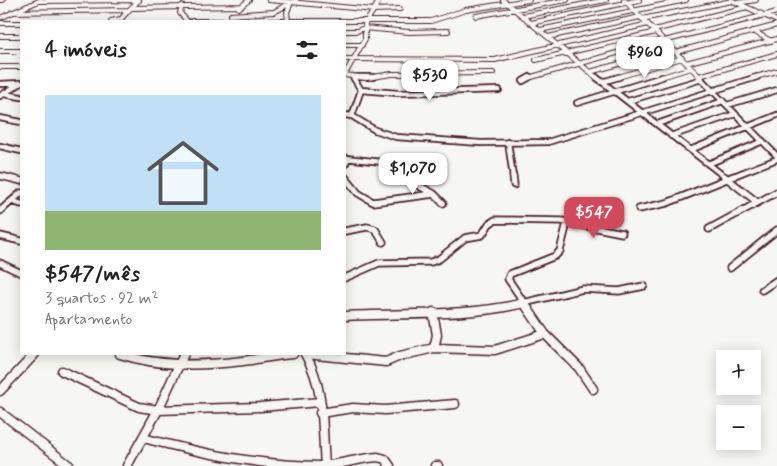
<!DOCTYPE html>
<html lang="pt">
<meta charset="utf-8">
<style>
body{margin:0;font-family:Mynerve,sans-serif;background:#f6f6f6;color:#222;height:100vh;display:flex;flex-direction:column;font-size:19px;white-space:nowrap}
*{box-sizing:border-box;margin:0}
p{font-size:16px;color:#767676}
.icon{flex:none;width:28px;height:28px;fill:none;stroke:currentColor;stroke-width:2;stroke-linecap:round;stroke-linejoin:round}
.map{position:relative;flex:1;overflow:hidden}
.side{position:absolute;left:20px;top:20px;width:326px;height:335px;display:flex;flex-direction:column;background:#fff;border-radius:0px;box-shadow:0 2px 12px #0003}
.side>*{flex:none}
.controls{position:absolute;left:716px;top:350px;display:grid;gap:10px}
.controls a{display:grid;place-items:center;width:45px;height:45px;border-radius:0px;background:#fff;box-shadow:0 2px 12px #0003;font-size:25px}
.price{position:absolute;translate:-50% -42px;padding:0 11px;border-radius:10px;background:#fff;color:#222;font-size:16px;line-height:32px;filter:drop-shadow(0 1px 2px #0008)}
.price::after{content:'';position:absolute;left:50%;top:30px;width:15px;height:11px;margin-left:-8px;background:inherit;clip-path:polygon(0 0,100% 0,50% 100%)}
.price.current{background:#d1495b;color:#fff}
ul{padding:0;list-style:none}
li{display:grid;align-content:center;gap:10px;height:265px;padding:0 25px}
li span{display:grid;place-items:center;height:155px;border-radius:0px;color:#555}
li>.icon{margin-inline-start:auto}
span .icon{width:90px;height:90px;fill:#fffc;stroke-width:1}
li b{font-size:21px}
h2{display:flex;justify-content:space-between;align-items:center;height:60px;padding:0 25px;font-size:21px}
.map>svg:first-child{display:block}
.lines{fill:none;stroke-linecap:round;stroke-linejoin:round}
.minor-far3-casing{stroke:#4a1f2b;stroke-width:6}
.minor-far2-casing{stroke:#4a1f2b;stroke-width:8}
.minor-far1-casing{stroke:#4a1f2b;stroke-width:9}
.minor-casing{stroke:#4a1f2b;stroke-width:11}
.minor-far3{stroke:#f6f6f2;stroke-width:4}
.minor-far2{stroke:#f6f6f2;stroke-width:4.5}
.minor-far1{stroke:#f6f6f2;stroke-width:5.5}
.minor{stroke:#f6f6f2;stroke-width:8}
</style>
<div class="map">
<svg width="777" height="466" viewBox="0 0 777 466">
<rect width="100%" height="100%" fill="#f6f6f2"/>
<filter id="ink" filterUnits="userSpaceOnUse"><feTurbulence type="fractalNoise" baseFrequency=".02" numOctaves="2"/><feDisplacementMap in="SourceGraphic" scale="10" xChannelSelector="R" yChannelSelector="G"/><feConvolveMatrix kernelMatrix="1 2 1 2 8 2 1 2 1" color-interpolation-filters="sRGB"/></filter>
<g filter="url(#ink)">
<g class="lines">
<!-- minor-far3 casing -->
<g class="minor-far3-casing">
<path id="minor-far3" d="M0,0H3
M269,0L374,10L400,9
M503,0L597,78
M624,0L701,78
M731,0L777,21
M39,1L139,0
M737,3L756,0
M182,6L180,13L187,21
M131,8L242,6
M239,8L249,0
M12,12L129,10L139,0
M231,15L274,12L296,0
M476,16L567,0
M523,16L606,0
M0,18L41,0
M642,19L732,1
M111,21L121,19L129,10
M192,21H431L466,10L529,0
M288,21L287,12L290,5
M0,23H21
M531,23L639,0
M540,30L686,0
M654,30L747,7
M345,31H357L364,28L409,32L448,31
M753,31L771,41
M0,36H21
M548,37L640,17
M664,41L777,12
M345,45H362
M0,51H21
M676,52L777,25
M345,59L495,60L648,24
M536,60L656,32
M686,63L777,39
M0,67H21
M590,72L673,49
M345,74L365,39V24L378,3L376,0
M345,75L366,78L392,74L493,73
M699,76L777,54
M528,78L663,40
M615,78L682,58
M658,78L691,68
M752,78L777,71"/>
</g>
<!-- minor-far2 casing -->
<g class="minor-far2-casing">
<path id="minor-far2" d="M358,77H373
M596,77L725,177
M699,77L777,156
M523,81L530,77
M602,82L619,77
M0,84L20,83
M361,90L398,93L499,90
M4,94L21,97
M0,96L21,83
M628,101L702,79
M577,103L662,77
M727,105L777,90
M345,115L352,116L375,130L396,137L481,143L548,142L757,77
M352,116L361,90L353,77
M0,118L21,122
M657,124L723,101
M671,136L735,114
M508,142L513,177
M0,146L21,151
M690,150L777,115
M345,158L410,165L414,177
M708,164L763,141
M345,165L348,158
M0,176L6,177
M731,177L777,159"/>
</g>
<!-- minor-far1 casing -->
<g class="minor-far1-casing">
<path id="minor-far1" d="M1,176L21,181
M414,176L416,184L434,194L443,203
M513,176L514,185
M724,176L757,202
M345,177L358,193L373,202L434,194
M12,201L21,204
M639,209L667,203L734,176
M0,211L21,193
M709,229L777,192
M345,231L367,227L375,229L383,242
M0,236L21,241
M0,263L21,273
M730,268L777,230
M345,278L379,263L431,262L439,259L465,238L482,235L489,224L495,220L562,221L622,233
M762,290L777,280
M519,304L583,289L619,291L644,286
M525,304L508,279L510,274L555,256L560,251L567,223"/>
</g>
<!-- minor casing -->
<g class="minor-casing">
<path id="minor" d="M524,303L545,334L579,368L593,389
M433,312L437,335L434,348
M345,316C405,313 466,317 524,303
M120,354C160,367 202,366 243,361C260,359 276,355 293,354
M305,354C325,387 322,428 325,466
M306,354L386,362L400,356L434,348L495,350L545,334
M62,371L139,407L158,410L260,407L320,402
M0,391L35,354
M0,412L70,466
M320,413L353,408L385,410L455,404
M143,438C200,453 261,466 321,466C340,465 359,458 378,457L385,459L390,466
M127,466L158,410L184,354
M435,466H438"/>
</g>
<!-- minor-far3 -->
<use href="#minor-far3" class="minor-far3"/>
<!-- minor-far2 -->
<use href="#minor-far2" class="minor-far2"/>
<!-- minor-far1 -->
<use href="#minor-far1" class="minor-far1"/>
<!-- minor -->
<use href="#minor" class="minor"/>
</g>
</g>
</svg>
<div class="controls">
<a>+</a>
<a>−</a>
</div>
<b class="price" style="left:645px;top:79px">$960</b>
<b class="price" style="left:430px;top:102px">$530</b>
<b class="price" style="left:413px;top:195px">$1,070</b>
<b class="price current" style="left:594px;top:239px">$547</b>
<section class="side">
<h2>4 imóveis<svg class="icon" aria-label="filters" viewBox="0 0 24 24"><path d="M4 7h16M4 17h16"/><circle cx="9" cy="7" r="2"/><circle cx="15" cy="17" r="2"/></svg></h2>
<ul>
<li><span style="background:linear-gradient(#bfe0f5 75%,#8fb573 0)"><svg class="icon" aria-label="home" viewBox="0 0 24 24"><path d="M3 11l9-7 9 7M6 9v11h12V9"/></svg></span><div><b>$547/mês</b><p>3 quartos · 92 m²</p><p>Apartamento</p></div></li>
</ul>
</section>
</div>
